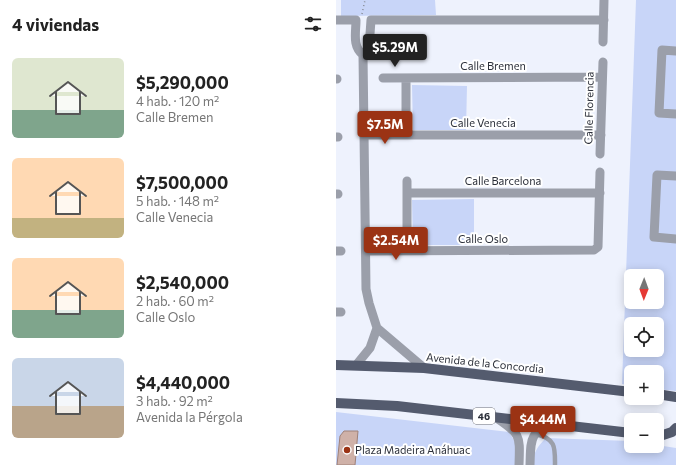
<!DOCTYPE html>
<html lang="es">
<meta charset="utf-8">
<style>
body{margin:0;font-family:Commissioner,sans-serif;background:#f6f6f6;color:#222;height:100vh;display:flex;flex-direction:column;font-size:15px;white-space:nowrap}
*{box-sizing:border-box;margin:0}
p{font-size:13px;color:#767676}
.icon{flex:none;width:22px;height:22px;fill:none;stroke:currentColor;stroke-width:2;stroke-linecap:round;stroke-linejoin:round}
.map{position:relative;flex:1;overflow:hidden}
.side{display:flex;flex-direction:column;background:#fff;width:336px}
.side>*{flex:none}
.needle{width:26px;rotate:181deg}
.buttons{position:absolute;left:288px;top:269px;display:grid;gap:8px}
.buttons a{display:grid;place-items:center;width:40px;height:40px;border-radius:6px;background:#fff;box-shadow:0 2px 10px #0003;font-size:20px}
.price{position:absolute;translate:-50% -34px;padding:0 9px;border-radius:4px;background:#9b3314;color:#fff;font-size:13px;line-height:26px;filter:drop-shadow(0 1px 2px #0008)}
.price::after{content:'';position:absolute;left:50%;top:24px;width:12px;height:9px;margin-left:-6px;background:inherit;clip-path:polygon(0 0,100% 0,50% 100%)}
.price.on{background:#222;color:#fff}
ul{padding:0;list-style:none}
li{display:flex;align-items:center;gap:12px;height:100px;padding:0 12px}
li span{display:grid;place-items:center;flex:none;width:112px;height:80px;border-radius:6px;color:#555}
li>.icon{margin-inline-start:auto}
span .icon{width:48px;height:48px;fill:#fffc;stroke-width:1}
li b{font-size:17px}
h2{display:flex;justify-content:space-between;align-items:center;height:48px;padding:0 12px;font-size:17px}
main{display:flex;flex:1;min-height:0}
.map>svg:first-child{display:block}
.green{fill:#c8d5f8;fill-rule:evenodd}
.building{fill:#cfb1a8;stroke:#9e8178}
.lines{fill:none;stroke-linecap:round;stroke-linejoin:round}
.path{stroke:#868a94;stroke-width:1.5;stroke-dasharray:1 3;stroke-linecap:butt}
.service{stroke:#9b9faa;stroke-width:4.5}
.minor{stroke:#9b9faa;stroke-width:9}
.primary{stroke:#545b6e;stroke-width:10}
.poi-dot{fill:#9b3314;stroke:#fff;stroke-width:1.5}
.labels{text-anchor:middle;stroke-width:4;stroke-linejoin:round;paint-order:stroke}
.shield{fill:#fff;stroke:#6b6d74;stroke-width:1}
.shield-label{font-size:10px;font-weight:bold;fill:#2b2f39}
.street-label{font-size:11px;fill:#2b2f39;stroke:#fff}
.poi-label{font-size:11px;fill:#2b2f39;stroke:#fff;text-anchor:start}
</style>
<main>
<section class="side">
<h2>4 viviendas<svg class="icon" aria-label="filters" viewBox="0 0 24 24"><path d="M4 7h16M4 17h16"/><circle cx="9" cy="7" r="2"/><circle cx="15" cy="17" r="2"/></svg></h2>
<ul>
<li><span style="background:linear-gradient(#dfe7d0 65%,#7fa58c 0)"><svg class="icon" aria-label="home" viewBox="0 0 24 24"><path d="M3 11l9-7 9 7M6 9v11h12V9"/></svg></span><div><b>$5,290,000</b><p>4 hab. · 120 m²</p><p>Calle Bremen</p></div></li>
<li><span style="background:linear-gradient(#ffd9b3 75%,#c2b280 0)"><svg class="icon" aria-label="home" viewBox="0 0 24 24"><path d="M3 11l9-7 9 7M6 9v11h12V9"/></svg></span><div><b>$7,500,000</b><p>5 hab. · 148 m²</p><p>Calle Venecia</p></div></li>
<li><span style="background:linear-gradient(#ffd9b3 65%,#7fa58c 0)"><svg class="icon" aria-label="home" viewBox="0 0 24 24"><path d="M3 11l9-7 9 7M6 9v11h12V9"/></svg></span><div><b>$2,540,000</b><p>2 hab. · 60 m²</p><p>Calle Oslo</p></div></li>
<li><span style="background:linear-gradient(#c9d6e8 60%,#b9a48a 0)"><svg class="icon" aria-label="home" viewBox="0 0 24 24"><path d="M3 11l9-7 9 7M6 9v11h12V9"/></svg></span><div><b>$4,440,000</b><p>3 hab. · 92 m²</p><p>Avenida la Pérgola</p></div></li>
</ul>
</section>
<div class="map">
<svg width="340" height="465" viewBox="0 0 340 465">
<rect width="100%" height="100%" fill="#eef2fd"/>
<!-- green -->
<path class="green" d="M5,0H99L100,15L5,16Z
M300,0H340V391L321,389V372H295V385L286,384ZM295,276H321V302H295ZM295,324H321V350H295Z
M76,85L131,86L130,130H77Z
M138,199V245H77L76,200Z
M0,412L173,432L182,447L181,465H0Z
M210,438L295,441V446L321,445L340,448V465H197C197,453 201,447 210,438Z"/>
<!-- building -->
<path class="building" d="M8,431H22L19,465H1L4,436Z"/>
<g class="lines">
<!-- path -->
<path class="path" d="M26,14L29,0"/>
<!-- service -->
<path class="service" d="M200,434C220,439 219,447 219,465"/>
<!-- minor -->
<path class="minor" d="M0,20H20C20,33 16,46 27,55
M267,42L268,0
M340,51L326,50L323,113L340,114
M47,78L266,77
M70,78V135
M0,79H1
M28,119L70,120
M29,135H265
M0,137H2
M264,154L267,62
M340,176L321,175L318,237L340,239
M71,193H264
M0,194H2
M30,235L70,234
M0,251H5
M30,251L258,250L262,247L264,172
M71,251V181
M0,312H5
M21,364L34,348L41,328
M88,368L41,328L33,303L30,289L27,55L33,48L35,20H268
M159,417C185,434 184,435 183,465
M194,465C195,443 192,429 219,426"/>
<!-- primary -->
<path class="primary" d="M0,365L88,368L295,392
M321,394L340,397
M0,403L61,406L295,433
M321,437L336,432L340,428"/>
</g>
<!-- markers -->
<circle class="poi-dot" cx="11" cy="450" r="4"/>
<g class="labels">
<!-- shield labels -->
<rect class="shield" x="137" y="408" width="22" height="16" rx="3"/>
<g class="shield-label">
<text x="148" y="420">46</text>
</g>
<!-- street labels -->
<g class="street-label">
<text x="157" y="70">Calle Bremen</text>
<text transform="translate(253 108) rotate(-89)" y="4">Calle Florencia</text>
<text x="147" y="127">Calle Venecia</text>
<text x="167" y="185">Calle Barcelona</text>
<text x="147" y="243">Calle Oslo</text>
<text transform="translate(149 363) rotate(6)" y="4">Avenida de la Concordia</text>
</g>
<!-- poi labels -->
<g class="poi-label">
<text x="19" y="454">Plaza Madeira Anáhuac</text>
</g>
</g>
</svg>
<div class="buttons">
<a><svg class="needle" viewBox="-14 -14 28 28"><path d="M0-13l5 13h-10z" fill="#e53935"/><path d="M0 13l5-13h-10z" fill="#767676"/></svg></a>
<a><svg class="icon" aria-label="locate" viewBox="0 0 24 24"><circle cx="12" cy="12" r="6"/><path d="M12 2v4M12 18v4M2 12h4M18 12h4"/></svg></a>
<a>+</a>
<a>−</a>
</div>
<b class="price on" style="left:59px;top:68px">$5.29M</b>
<b class="price" style="left:49px;top:145px">$7.5M</b>
<b class="price" style="left:60px;top:261px">$2.54M</b>
<b class="price" style="left:207px;top:440px">$4.44M</b>
</div>
</main>
